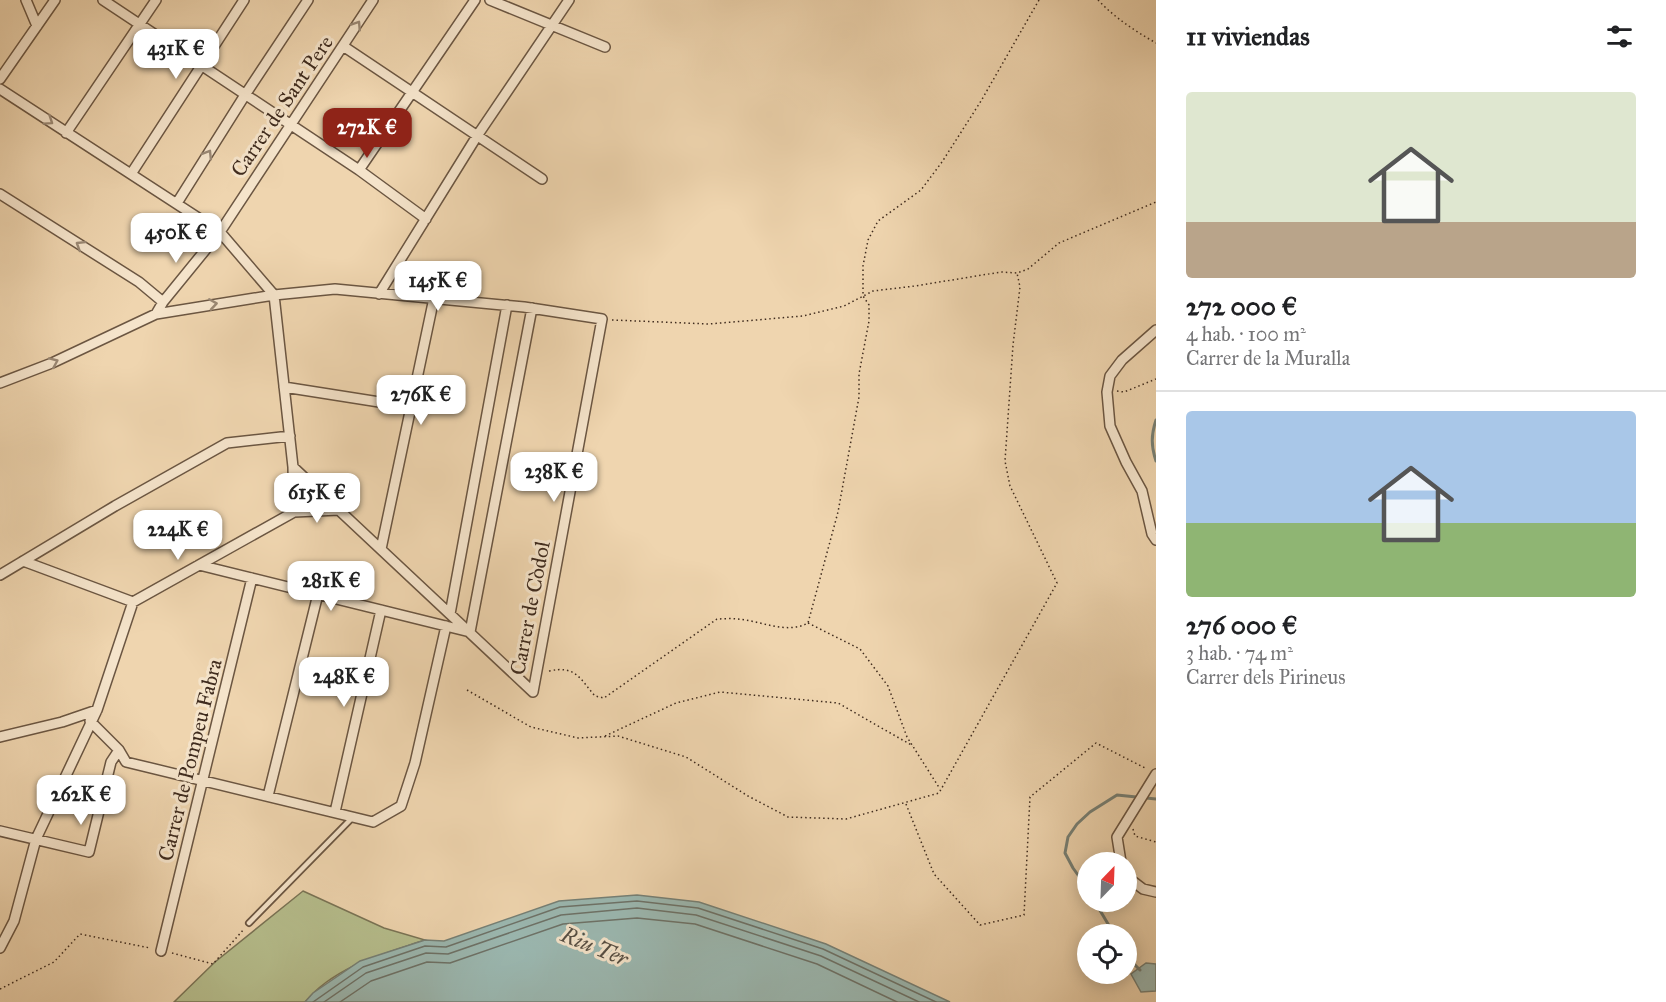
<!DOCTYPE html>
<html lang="es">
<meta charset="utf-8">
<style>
body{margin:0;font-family:"IM FELL Great Primer",serif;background:#f6f6f6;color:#202124;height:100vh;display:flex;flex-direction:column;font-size:22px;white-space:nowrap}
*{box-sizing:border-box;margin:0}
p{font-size:20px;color:#757577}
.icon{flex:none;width:33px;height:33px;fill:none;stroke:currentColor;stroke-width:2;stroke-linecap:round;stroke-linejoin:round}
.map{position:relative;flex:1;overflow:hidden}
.drawer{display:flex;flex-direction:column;background:#fff;width:510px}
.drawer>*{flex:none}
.needle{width:39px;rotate:23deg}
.controls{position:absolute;left:1077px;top:852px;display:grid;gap:12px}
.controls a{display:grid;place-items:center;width:60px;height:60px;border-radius:50%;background:#fff;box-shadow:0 3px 15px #0003;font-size:30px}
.price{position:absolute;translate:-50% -51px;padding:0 14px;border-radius:12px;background:#fff;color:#222;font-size:20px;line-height:39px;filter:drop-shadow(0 2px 3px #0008)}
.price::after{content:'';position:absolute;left:50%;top:36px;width:18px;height:14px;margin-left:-9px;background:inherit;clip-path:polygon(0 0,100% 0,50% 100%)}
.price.on{background:#8f2418;color:#fff}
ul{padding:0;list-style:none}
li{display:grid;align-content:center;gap:12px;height:318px;padding:0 30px}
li+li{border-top:2px solid #e0e0e0}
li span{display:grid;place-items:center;height:186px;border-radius:6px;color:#555}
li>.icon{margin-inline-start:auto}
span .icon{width:108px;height:108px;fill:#fffc;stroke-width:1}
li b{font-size:26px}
h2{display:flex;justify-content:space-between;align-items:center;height:72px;padding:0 30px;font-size:26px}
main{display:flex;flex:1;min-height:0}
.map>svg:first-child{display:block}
.green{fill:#b6be8d;stroke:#7a7456;stroke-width:1.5}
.water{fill:#9bb8b1;stroke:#768076;stroke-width:1.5}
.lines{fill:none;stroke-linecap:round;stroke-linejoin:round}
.shore{stroke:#6d7268;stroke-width:1.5}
.stream{stroke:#768076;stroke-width:3}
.lane-casing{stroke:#6b5642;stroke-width:8}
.street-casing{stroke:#6b5642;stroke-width:12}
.path{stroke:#3f2b1e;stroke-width:1.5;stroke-dasharray:1.5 3;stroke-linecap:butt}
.lane{stroke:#f5e4cb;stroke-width:4.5}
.street{stroke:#f5e4cb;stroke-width:9}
.oneway{stroke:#9a8874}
.labels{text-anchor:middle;stroke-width:6;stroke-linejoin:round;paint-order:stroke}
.street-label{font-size:21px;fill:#3f2b1e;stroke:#f5e4cb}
.water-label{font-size:22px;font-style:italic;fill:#564e43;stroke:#f5e4cb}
</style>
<main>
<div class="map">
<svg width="1156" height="1002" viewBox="0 0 1156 1002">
<rect width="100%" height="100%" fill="#efd5af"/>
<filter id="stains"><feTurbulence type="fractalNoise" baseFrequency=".00333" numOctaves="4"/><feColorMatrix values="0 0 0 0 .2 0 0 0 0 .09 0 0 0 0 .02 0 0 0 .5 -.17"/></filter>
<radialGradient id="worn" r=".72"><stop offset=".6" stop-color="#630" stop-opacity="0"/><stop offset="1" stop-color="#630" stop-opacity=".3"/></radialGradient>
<!-- green -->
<path class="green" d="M303,891L384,928L425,940C383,954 335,966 305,1002H174L215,962Z"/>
<!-- water -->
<path class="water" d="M637,895L699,902L826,944L950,1002H305L313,993L360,961L425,940L444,941L559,901Z
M1146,963L1156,964V991L1141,992L1131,974Z"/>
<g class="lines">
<!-- shore -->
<path class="shore" d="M313,1002L363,967L425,946L446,947L560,907L637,901L698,908L823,949L936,1002
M324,1002L366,973L426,953L448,954L561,915L637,908L696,915L821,956L919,1002
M340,1002L371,981L427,962L450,963L563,924L637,918L695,924L817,964L897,1002"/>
<!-- stream -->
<path class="stream" d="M1156,420C1151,435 1151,446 1156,461
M1088,889L1073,868L1065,853L1068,837L1077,824L1090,812L1117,795L1156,799
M1095,902L1114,934
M1126,956L1140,970"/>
<!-- lane casing -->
<g class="lane-casing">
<path id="lane" d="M249,923L352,818"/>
</g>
<!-- street casing -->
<g class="street-casing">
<path id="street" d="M26,0L37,26
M103,0L359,170L426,219
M490,0L605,47
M343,46L542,179
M0,79L55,0
M0,89L220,232L274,295
M66,133L156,0
M359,170L475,0
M131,174L244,0
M0,194L139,282L163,302
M177,203L245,95L308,0
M379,294L477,136L569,0
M156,314L163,302L220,232L373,0
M1156,330L1122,360L1110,376L1107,392L1110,426L1126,462L1142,491L1152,534L1156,540
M0,383L52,363L156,314L274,295L335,289L524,307L602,319L533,692
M284,387L411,407
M293,467L533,692
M294,512L339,510
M381,549L434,298
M23,561L133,602
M199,565L470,632L532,308
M0,575L115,506L227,443L290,436
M450,614L507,305
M90,721L119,750L126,762L373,822L401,806L415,763L446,626
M0,737L62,722L97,710
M268,796L318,594
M335,812L381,610
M0,831L89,852L111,762L119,750
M1121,862L1117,837L1156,774
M1126,876L1143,889L1156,892
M0,948L14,921L36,839L97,710L133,602L294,512L293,467L274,295
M161,951L252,578"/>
</g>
<!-- path -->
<path class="path" d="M1098,0C1115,18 1135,31 1156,43
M612,320L709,324L803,316L844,306L873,291L915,286L1001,272L1017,273L1028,269L1059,243L1156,202
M1117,391L1124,392L1156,379
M808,623L860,649L888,686L907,737L940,789
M549,671C576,665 580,679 595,696L604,698L717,619C723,619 730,618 736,619C760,620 786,635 808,623L838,512L859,397V374L869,321V305L863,296V266L868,240L878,221L921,190L942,162L981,101L1039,0
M467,690L531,727L578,738L618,736L686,757L748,796L788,817L846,819L939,793L1057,583L1010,486L1005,461L1013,345L1020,287L1017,273
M605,736L676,703L720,692L838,703L913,746
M906,804L934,874L980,925L1024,915L1030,797L1096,743L1147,769
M1133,829L1135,836L1156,842
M172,953L213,964L244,929
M0,989L54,962L80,934L150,948"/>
<!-- lane -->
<use href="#lane" class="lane"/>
<!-- street -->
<use href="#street" class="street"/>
</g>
<!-- one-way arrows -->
<defs><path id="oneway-chevron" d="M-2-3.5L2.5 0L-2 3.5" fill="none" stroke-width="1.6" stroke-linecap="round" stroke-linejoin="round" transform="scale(1.5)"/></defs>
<g class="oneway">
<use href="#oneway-chevron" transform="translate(357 25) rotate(-57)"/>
<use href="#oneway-chevron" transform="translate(49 121) rotate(34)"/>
<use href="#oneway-chevron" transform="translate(208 154) rotate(-58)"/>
<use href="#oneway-chevron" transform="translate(80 245) rotate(-148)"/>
<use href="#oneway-chevron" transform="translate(213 304) rotate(-9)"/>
<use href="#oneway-chevron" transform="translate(54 362) rotate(-23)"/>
</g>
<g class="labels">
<!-- street labels -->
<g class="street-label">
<text transform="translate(282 106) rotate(-56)" y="7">Carrer de Sant Pere</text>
<text transform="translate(530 608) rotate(-79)" y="7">Carrer de Còdol</text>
<text transform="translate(190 760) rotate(-76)" y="7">Carrer de Pompeu Fabra</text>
</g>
<!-- water labels -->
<g class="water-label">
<text transform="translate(595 946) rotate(22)" y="8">Riu Ter</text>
</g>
</g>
<rect width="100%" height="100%" filter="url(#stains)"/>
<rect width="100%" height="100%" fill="url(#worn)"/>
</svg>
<div class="controls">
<a><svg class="needle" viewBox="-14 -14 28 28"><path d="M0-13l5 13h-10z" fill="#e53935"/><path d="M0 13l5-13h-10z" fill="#757577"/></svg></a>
<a><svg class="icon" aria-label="locate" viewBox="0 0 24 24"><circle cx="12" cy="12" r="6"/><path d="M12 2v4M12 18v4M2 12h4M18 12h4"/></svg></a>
</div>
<b class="price" style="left:176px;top:80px">431K €</b>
<b class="price on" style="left:367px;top:159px">272K €</b>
<b class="price" style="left:176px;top:264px">450K €</b>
<b class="price" style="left:438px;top:312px">145K €</b>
<b class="price" style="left:421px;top:426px">276K €</b>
<b class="price" style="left:554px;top:503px">238K €</b>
<b class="price" style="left:317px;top:524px">615K €</b>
<b class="price" style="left:178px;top:561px">224K €</b>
<b class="price" style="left:331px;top:612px">281K €</b>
<b class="price" style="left:344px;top:708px">248K €</b>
<b class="price" style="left:81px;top:826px">262K €</b>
</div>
<section class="drawer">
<h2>11 viviendas<svg class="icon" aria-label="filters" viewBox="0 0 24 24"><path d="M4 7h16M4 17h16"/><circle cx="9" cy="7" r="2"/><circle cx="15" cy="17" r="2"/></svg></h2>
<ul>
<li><span style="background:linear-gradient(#dfe7d0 70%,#b9a48a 0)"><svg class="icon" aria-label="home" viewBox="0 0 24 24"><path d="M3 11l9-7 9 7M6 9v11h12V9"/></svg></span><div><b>272 000 €</b><p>4 hab. · 100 m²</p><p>Carrer de la Muralla</p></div></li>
<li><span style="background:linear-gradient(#a9c7e8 60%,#8fb573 0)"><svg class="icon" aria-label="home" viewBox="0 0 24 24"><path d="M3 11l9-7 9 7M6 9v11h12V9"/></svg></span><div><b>276 000 €</b><p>3 hab. · 74 m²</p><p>Carrer dels Pirineus</p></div></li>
</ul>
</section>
</main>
